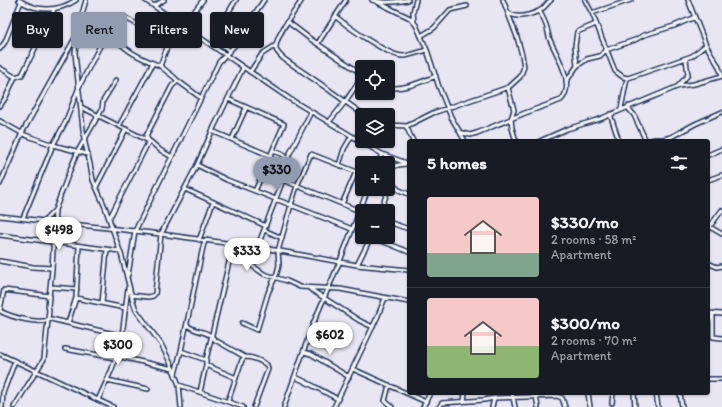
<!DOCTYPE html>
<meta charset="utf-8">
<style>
body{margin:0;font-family:Itim,sans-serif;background:#242831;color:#f1f3f6;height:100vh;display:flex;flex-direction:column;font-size:15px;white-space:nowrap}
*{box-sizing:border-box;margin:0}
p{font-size:13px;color:#9ea1a6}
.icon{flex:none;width:22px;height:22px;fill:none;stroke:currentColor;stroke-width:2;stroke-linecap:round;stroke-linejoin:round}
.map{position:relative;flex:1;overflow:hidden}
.sheet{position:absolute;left:407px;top:139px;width:303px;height:256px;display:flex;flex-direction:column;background:#171b24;border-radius:4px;box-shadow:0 1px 3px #0004}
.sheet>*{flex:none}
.guide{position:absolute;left:12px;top:12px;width:335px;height:36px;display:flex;gap:8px}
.fabs{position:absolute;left:355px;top:60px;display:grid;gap:8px}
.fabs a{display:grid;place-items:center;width:40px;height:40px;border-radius:4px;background:#171b24;box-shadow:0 1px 3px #0004;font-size:20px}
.price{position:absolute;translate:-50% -34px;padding:0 9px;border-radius:14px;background:#fff;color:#222;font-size:13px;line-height:26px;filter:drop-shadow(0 1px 2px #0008)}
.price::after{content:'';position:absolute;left:50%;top:24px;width:12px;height:9px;margin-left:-6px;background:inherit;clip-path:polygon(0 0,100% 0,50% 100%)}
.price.current{background:#919bb2;color:#111}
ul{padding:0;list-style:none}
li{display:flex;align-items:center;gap:12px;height:100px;padding:0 20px}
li+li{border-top:1px solid #363941}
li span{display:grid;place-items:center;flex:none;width:112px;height:80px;border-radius:4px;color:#555}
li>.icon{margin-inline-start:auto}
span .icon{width:48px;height:48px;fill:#fffc;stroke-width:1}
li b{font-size:17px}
h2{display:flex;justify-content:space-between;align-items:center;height:48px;padding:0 20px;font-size:17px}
.pill{padding:0 14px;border-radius:4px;background:#171b24;box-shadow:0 1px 3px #0004;font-size:14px;line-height:36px}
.pill.current{background:#919bb2;color:#111}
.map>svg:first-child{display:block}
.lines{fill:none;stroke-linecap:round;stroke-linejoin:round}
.minor-casing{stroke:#1b2f5e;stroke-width:6}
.minor{stroke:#f6f6f2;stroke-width:3}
</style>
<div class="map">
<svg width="722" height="407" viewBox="0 0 722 407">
<rect width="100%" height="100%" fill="#e9e6f3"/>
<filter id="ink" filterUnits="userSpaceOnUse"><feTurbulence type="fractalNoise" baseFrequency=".025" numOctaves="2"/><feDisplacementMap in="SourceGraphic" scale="8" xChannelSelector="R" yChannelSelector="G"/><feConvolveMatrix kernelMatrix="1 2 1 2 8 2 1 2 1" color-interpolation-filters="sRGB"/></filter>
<g filter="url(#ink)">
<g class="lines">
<!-- minor casing -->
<g class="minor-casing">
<path id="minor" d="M19,0C36,12 58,12 76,0
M86,0L77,32L75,53L84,139L90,164L93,180L105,207L122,257L132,298L136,310L161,344L171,364L179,385L181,407
M145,0L290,99L382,154L409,164
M302,0C296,10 274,37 276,49C277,53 281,56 284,59L325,87L364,115
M372,0C383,4 397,2 408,0
M585,0L592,13L615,71L623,77L628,78L692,56L706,45L688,0
M377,2L410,18L416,25L427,50L439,87L451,117L465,141
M154,6L164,0
M508,12C516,20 530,15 539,11C544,9 547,3 551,0
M592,13L631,0
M335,16C347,26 388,56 403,56C410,56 419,52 427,50
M124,17L169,42
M80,22C106,28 111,38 131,52C140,58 151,62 160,66L169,42L179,23
M288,22L309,38L362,74
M414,22L413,12L416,0
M183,26L203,0
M421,36L434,28L450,10L467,6
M318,43L346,0
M706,45L718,65L722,75
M0,49L5,42L21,2
M230,51L217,41C217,27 229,12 236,0
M160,66L174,77L178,81L201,98
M577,66L575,46L577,32L596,24
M0,68L15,77
M250,72L262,54L276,45
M566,82L577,66L587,59L600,56L606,50L635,40L644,35L674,26L695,17
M679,85L688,75L686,59
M388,87C402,91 423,81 436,76
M508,88L514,110L511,119L512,128L516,141
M228,99L284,124L255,191
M0,106L6,97L15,77L22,75L42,34L51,18L54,9
M629,106V109L634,115L646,141
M81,107L151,142L160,150L172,157
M621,109L627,78
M610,114L619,141
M0,121L25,135L53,145L87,154
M329,122L345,102L362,77
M388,125L407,126L433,113L509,87L520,77L524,67L522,55L517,37L503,0
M119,126L153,63
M406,126L413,141
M212,131L271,156
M460,132L470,135L477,133L525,113L561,100C576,85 557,56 550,40C548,35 548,30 546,25C544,20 542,15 539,11
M232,139L246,108
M540,141L567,129L600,119L679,86L694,84L722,76
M648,141L654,139H664L671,137L695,124L722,112
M273,151L282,154L288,160
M385,155L386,163
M708,155L722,149
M378,163L382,154
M197,165L227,180L352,229
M339,165L344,149L351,137
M388,169L398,165L406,164
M283,180L362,212
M708,180L722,175
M0,184L22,133L75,38
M392,184L399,190L409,194
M96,187L126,129
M185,189L266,226
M342,204L356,172
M380,211L388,191L392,184L388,173
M0,216L161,234L269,249L357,265L409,270
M23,218L53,145L65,123L79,87L107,32
M109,219L149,141L146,136L172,86L178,81
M44,221L55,210
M388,222L409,229
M708,226L722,234
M708,229L722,210
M264,230L282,238
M0,235L120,251
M372,237L409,252
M199,240L213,202
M255,248L250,261L251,265L264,274L287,281L300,287L340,289L409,302
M257,248L283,180L289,155L311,112
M0,261L33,267L52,268
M708,263L717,267L722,266
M357,265L371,237
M128,275L135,231L210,80L219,62L237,43L240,35L264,0
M51,287L77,289
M310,289L360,321L373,327
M131,295L148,297L153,296L155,294L161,234L197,165L214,127L243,68
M76,298L125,308
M102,303L107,250
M0,310L4,290L50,296
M0,311C11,317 39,325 51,319L122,336
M708,313L722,314
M713,314V337L722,338
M68,323L76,298L79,246
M242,323L257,330L268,293L277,273L279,265L278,251L291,205L297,186L311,154L362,174
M708,323L712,316
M187,325C196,333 208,330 215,340L245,357
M65,349L115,358L121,357L173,369
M181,351L203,247L205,241
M304,352L311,354L349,377
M0,354L113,407
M206,360L233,245
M353,369L426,402
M175,374L181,351L206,360V365L236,378
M295,377C310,383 323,392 338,399
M708,379H722
M107,380L148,389
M179,385L243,407
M389,385L385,401L392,407
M200,392L206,365
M512,393L515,407
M588,393L590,407
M634,393L635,407
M656,393L658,407
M680,393L682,407
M536,396L538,407
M98,400L112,369L122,336L128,288
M228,401L242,360L245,357C253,357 261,361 267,365L268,369L254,407
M464,401L465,393
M612,403L613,393
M2,407L3,393L15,361
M14,407L44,359L49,310L48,306L52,270L55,210L70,170L78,151L102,109L103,101L116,80
M284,407L313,324L340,261L368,189
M334,407L377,318L385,298
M423,407L430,393
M439,407L442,403L484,400L494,398L557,396L562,398L565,407
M492,407L494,398"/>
</g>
<!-- minor -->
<use href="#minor" class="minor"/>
</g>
</g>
</svg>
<div class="fabs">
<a><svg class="icon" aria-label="locate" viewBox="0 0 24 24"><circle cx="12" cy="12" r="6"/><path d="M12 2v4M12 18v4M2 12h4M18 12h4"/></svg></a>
<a><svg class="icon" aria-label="layers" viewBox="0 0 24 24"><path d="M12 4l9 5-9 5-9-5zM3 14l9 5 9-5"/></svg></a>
<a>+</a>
<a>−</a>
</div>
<b class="price current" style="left:277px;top:191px">$330</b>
<b class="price" style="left:59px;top:251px">$498</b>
<b class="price" style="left:247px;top:272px">$333</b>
<b class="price" style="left:330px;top:356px">$602</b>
<b class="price" style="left:118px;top:366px">$300</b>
<div class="guide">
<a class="pill">Buy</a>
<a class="pill current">Rent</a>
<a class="pill">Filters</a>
<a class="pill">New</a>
</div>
<section class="sheet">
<h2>5 homes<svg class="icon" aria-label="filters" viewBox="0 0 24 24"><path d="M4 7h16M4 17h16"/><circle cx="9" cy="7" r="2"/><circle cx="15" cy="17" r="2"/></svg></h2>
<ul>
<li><span style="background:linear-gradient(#f6c9c9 70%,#7fa58c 0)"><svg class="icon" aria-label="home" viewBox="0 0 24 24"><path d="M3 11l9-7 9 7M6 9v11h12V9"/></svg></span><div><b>$330/mo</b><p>2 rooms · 58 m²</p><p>Apartment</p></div></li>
<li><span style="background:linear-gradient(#f6c9c9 60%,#8fb573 0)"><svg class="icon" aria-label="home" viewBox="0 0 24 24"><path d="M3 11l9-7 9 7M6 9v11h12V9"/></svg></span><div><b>$300/mo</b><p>2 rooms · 70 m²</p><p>Apartment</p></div></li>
</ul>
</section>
</div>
